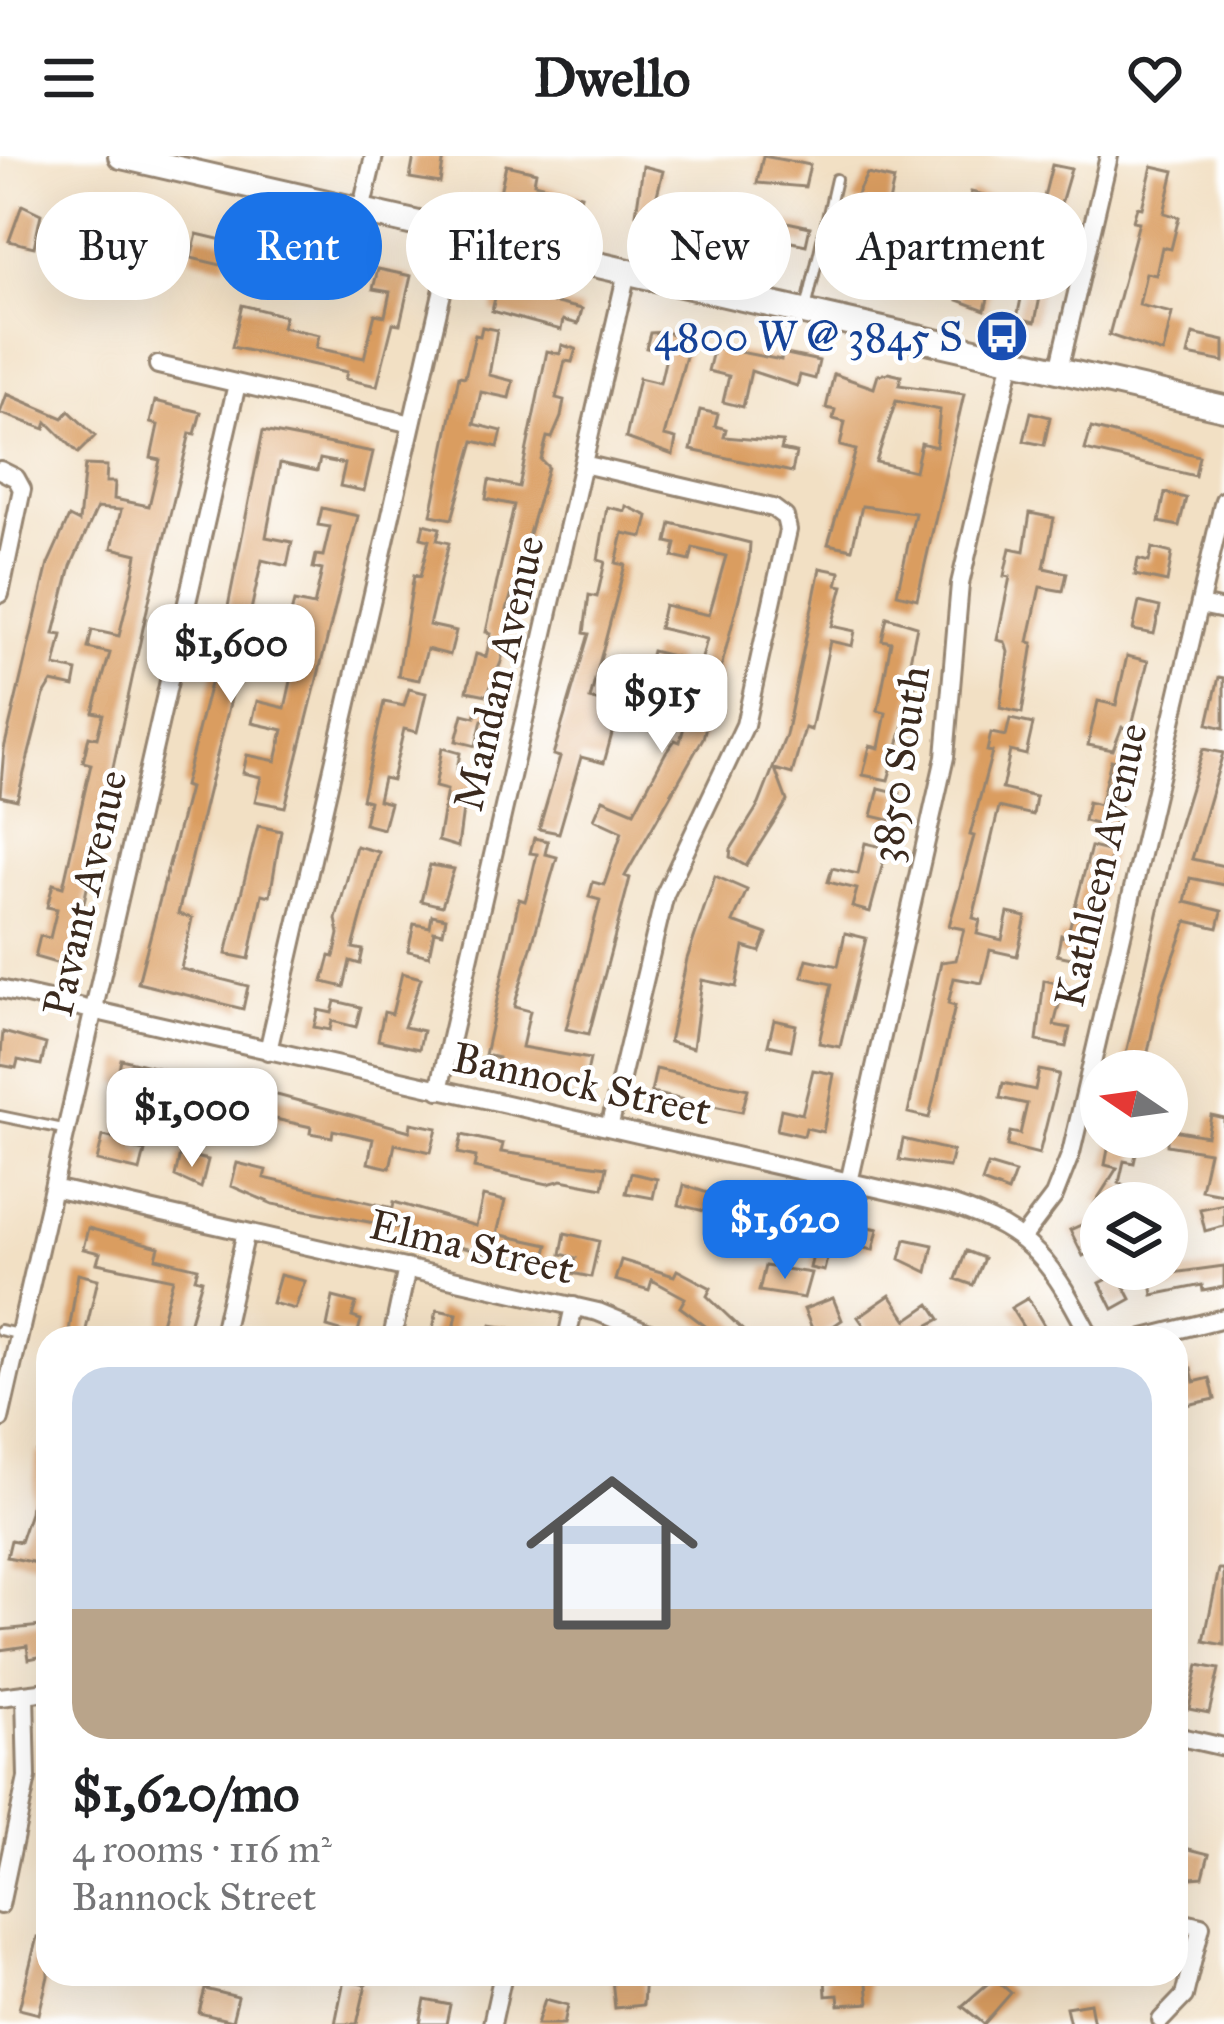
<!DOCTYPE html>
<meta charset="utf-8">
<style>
body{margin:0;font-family:"IM FELL Great Primer",serif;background:#f6f6f6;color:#202124;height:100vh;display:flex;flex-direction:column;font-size:45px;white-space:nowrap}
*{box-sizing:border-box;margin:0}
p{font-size:39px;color:#757577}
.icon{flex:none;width:66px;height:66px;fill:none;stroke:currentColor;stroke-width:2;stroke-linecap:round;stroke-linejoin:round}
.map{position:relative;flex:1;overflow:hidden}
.details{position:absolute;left:36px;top:1170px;width:1152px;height:660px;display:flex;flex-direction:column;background:#fff;border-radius:36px;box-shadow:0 12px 48px #0002}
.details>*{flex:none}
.hud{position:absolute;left:36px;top:36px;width:1152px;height:108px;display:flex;gap:24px}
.needle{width:78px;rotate:283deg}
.buttons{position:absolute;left:1080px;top:894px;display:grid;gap:24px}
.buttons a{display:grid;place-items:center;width:108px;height:108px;border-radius:50%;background:#fff;box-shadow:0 12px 48px #0002;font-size:60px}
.price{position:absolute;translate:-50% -102px;padding:0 27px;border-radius:24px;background:#fff;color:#222;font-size:39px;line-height:78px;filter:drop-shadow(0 3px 6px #0008)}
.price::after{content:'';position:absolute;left:50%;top:72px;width:36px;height:27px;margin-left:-18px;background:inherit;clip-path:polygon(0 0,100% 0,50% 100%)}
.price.current{background:#1a73e8;color:#fff}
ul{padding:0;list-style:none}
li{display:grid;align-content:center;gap:24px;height:636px;padding:0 36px}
li span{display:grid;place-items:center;height:372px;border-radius:36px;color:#555}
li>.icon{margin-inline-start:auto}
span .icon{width:216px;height:216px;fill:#fffc;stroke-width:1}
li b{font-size:51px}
.chip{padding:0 42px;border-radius:54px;background:#fff;box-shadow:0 12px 48px #0002;font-size:42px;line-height:108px}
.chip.current{background:#1a73e8;color:#fff}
header{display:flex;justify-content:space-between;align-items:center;height:156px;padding:0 36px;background:#fff;font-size:54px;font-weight:700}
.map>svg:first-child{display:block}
.building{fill:#da9d61;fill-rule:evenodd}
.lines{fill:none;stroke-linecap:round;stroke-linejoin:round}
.lane-casing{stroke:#968571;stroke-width:14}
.street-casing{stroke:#968571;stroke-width:22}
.secondary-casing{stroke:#968571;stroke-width:30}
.lane{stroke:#fff;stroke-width:8}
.street{stroke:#fff;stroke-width:16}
.secondary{stroke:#fff;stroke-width:24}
.labels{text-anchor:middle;stroke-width:9;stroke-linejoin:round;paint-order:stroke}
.transit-label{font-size:42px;fill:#164399;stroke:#fff;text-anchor:end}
.street-label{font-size:42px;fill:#3b2a1e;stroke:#fff}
</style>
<header><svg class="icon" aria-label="menu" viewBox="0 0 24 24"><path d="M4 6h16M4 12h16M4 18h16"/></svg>Dwello<svg class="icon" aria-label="heart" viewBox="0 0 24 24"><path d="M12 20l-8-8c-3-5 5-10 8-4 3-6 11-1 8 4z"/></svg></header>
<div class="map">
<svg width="1224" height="1868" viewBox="0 0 1224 1868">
<rect width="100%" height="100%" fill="#fff"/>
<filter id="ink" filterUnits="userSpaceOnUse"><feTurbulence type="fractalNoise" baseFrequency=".00833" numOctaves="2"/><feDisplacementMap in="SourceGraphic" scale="24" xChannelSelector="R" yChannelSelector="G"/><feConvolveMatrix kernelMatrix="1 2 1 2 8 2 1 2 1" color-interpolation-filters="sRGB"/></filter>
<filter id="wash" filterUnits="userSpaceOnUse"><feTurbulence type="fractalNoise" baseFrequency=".004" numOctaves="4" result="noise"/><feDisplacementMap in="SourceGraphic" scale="48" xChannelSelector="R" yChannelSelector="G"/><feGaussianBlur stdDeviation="2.7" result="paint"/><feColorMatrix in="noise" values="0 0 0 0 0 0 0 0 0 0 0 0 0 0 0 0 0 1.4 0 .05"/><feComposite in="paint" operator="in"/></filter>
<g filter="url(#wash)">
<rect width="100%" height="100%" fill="#f2e0c4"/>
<g id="blocks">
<!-- building -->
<path class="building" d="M414,0H444L440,27L410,22Z
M763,0L810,9L805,31L757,27Z
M506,9L536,16L534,27L581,39L576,59L499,41Z
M1052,9L1071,13L1047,95L1030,91L1032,80L1016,76L1020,56L1039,61Z
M643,10L663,15L656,43L674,47L670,64L662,68L636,58Z
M1152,10L1174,15L1164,57L1179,61L1171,93L1162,91L1156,119L1146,117L1139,149L1172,157L1163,197L1109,179L1139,66L1133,65L1137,51L1142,52Z
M867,18L894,24L888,51L853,46Z
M971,36L997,42L991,69L965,63Z
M22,49L41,58L34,91L9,85Z
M764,61L810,71L806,89L787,85L783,103L756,97Z
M197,78L231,86L225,110L191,102Z
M270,88L347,103L342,124L289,111L285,126L262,120Z
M840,90L933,118L935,106L951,109L954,94L978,99L971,126L991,131L985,154L958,144L960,136L931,129L929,140L858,128L859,122L834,117Z
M378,113L411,120L400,168L393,167L377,230L345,223L347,216L232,191L242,149L285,160L282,171L319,179L316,192L364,202L375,158L385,160L390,136L373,133Z
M1024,128L1042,131L1035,166L1017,162Z
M497,133L582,153L578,168L563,164L561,174L492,155Z
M482,171L497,174L489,219L513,225L509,242L481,236L474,268L502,275L498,291L474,285L452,363L431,359L459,220L465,221L475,179L480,180Z
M664,176L691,182L664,280L676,283L673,299L626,282L639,222L660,227L667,197L646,192L650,177Z
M1193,178L1224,185V206L1188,199Z
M562,189L576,193L572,206L565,205L556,242L564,244L561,261L552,282L547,281L541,304L548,311L507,454L511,455L501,506L487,539L467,535L476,498L486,501L491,477L486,476L514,349L486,343L489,324L519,331L547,195L560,198Z
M714,191L781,204L782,197L819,205L815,223L800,219L797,230L751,215L743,251L723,246L729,220L708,215Z
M888,217L901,220L899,229L964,238L917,443L897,438L915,357L862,350L852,393L828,388L856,294L840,290L845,266L833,263L835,254L826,252L834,218L874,232L878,219ZM896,245L940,254L936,291L921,287L915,315L876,306Z
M7,238L63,262L69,255L95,280L78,297L47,266L45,273L0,257Z
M155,245L201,256L195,278L190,277L148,449L70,811L35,801L40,780L50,782L57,753L47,751L53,728L63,731L91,608L83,606L89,580L97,582L103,558L93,556L110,497L88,492L92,474L119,480L132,426L137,398L112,392L121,354L97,352L71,410L54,478L62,479L55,510L77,515L74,531L52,526L44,539L17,644L0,640L4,593L48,408L69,361L79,366L85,309L107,310L106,326H115L114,343L149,350L160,304L151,302L158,269L150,267Z
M700,254L718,258L715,270L726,273L724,281L783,286L781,294L796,297L792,316L691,294Z
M1031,256L1050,261L1044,289L1024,285Z
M1091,272L1199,300L1195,320L1085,294Z
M263,275L373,296L364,335L340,330L345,308L320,303L317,315L280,307L266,381L292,386L287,410L262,404L244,486L271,492L267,508L241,502L178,758L192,762L181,813L248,830L243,853L138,827L189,632L184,630L223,476Z
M1165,337L1186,342L1179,370L1159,366Z
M626,350L648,360L643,381L623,377L616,407L625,409L590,543L619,552L604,607L581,601L559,677L539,673L560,601L553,599L589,478L584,477L589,439L597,441L605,406L598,404L607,351L625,355Z
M322,352L358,360L285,651L255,645L261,621L243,617L247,599L276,605L283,574L252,567L257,545L285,552L296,503L272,497L276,482L299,488L304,464L290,461L294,446L314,450L322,414L313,412L316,399L323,400L330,371L318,369Z
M1030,357L1054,362L1044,412L1067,417L1063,435L1040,431L1028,486L1033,487L1022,557L1000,552L1008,496L1005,486L997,484L1010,421L1004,420L1010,392L1024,395Z
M671,367L750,387L749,403L703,582L625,720L630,722L589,878L566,873L600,744L589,741L593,726L604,729L622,676L594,663L603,643L634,656L666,596L675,584L680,586L707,483L659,472L664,449L709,459L726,400L693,392L690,405L673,401L676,388L667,386Z
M424,368L440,372L437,384L449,387L429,469L456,475L450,499L427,493L419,524L398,520L414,419L420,421L429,384L421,382Z
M1152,392L1172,397L1167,426L1135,419L1138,403L1149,406Z
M820,412L840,416L837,429L843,430L832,470L855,475L852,490L830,485L811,574L805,572L792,618L775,613L787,645L746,710L730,701L731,693L759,648L786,579Z
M1139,446L1160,451L1154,478L1133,474Z
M887,461L917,470L908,514V525L916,527L888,624L863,619L870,590L879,592L886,557L878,555L891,486L882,484Z
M652,495L677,501L669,542L635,534L638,521L645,522Z
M1127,500L1148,505L1131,573L1122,571L1113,594L1088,589L1098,545L1116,549Z
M1219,521L1224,522V572L1208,568Z
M409,533L426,537L417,576L404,573L392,624L383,622L378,644L390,647L383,673L364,668L369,645L362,643L384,546L404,550Z
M478,549L493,552L490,566L482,564L476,590L456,585L463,558L475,561Z
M1010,563L1033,568L1026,599L1010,595L1002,633L1036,641L1033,659L999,651L973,762L980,764L977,778L1002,784L1008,757L1026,761L1017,800L990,794L982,827L954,822L948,848L955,850L929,962L908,957L941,806L956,804L964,773L949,770L974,680L970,679L992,596L987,595L991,577L1006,580Z
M442,592L460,597L457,613L478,618L473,640L465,638L458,691L438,685L447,634L435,631Z
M1203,593L1223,597L1192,703L1224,710V729L1190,722L1185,746L1222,755L1218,772L1187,765L1160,839L1144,915H1122L1176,680Z
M1111,604L1131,609L1113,672L1084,665L1088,646L1100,649Z
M879,632L900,637L893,665L872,660Z
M258,670L281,675L270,740L262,738L249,803L226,798Z
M534,682L548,685L545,698L557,701L514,851L530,855L522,891L590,903L585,926L497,907L498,902L485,899L519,743L525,745L529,732L537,698L530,697Z
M865,687L887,692L870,756L852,751L857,733L828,726L832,712L858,718Z
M356,690L379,696L353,792L363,794L360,808L350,805L344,831L323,826L330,800L334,801L339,778L336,763Z
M1091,691L1112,696L1086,805L1057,799L1061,779L1067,781Z
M430,709L454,713L442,750L421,745Z
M715,720L747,734L733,766L767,778L760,796L744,791L736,831L702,824L693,892L669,886L687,803Z
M432,759L446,762L443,777L434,775L429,800L408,795L414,768L430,771Z
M845,777L866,782L840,891L819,887L832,828L802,821L807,803L838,810Z
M402,817L421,822L404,871L423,875L419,893L378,884L384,856L392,858Z
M1044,824L1064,829L1054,869L1070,872L1066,891L1037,885Z
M335,845L361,851L356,871L332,865L330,874L314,871L318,854L332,857Z
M774,864L796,869L791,894L768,889Z
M3,876L46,888L41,909L18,904L16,912L0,909Z
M121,903L162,913L161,918L277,939L410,975L411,967L437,972L431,996L395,988L390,1012L368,1007L373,983L333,974L332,981L310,977L311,971L244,956L233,948L202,941L200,950L116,927Z
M656,913L748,933L742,956L651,937Z
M813,914L834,918L823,976L806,972L804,980L777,974L781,953L802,958Z
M1039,914L1059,918L1039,998L1007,990L1010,976L1020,978L1027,948L1000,942L1003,927L1035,934Z
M124,955L144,959L136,993L145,995L140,1015L97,1005L103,980L117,983Z
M1211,959L1224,962L1222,1038L1201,1034L1209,996L1167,989V973L1207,980Z
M462,979L503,988L501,996L607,1011L603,1032L562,1024L548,1028L474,1012L476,1001L458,997Z
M903,983L953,995L949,1011L899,1004Z
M1110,983L1138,989L1134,1007L1124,1005L1119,1027L1129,1034L1121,1047H1095L1117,1012L1105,1009Z
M180,998L208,1004L201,1032L175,1020Z
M237,1007L266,1014L264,1022L393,1052L394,1046L476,1070L483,1040L505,1045L497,1078L548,1089L543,1110L415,1081L417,1075L273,1048L231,1030Z
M988,1009L1015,1017L1008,1036L982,1026Z
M631,1017L657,1023L653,1042L626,1037Z
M684,1029L710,1038L768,1048L758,1068L679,1049Z
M1224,1048V1070L1205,1075L1200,1053Z
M780,1052L878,1073L873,1094L831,1085L824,1115L810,1112L817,1081L775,1071Z
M1090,1065L1101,1091L1083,1100L1070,1074Z
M88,1072L159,1091L156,1102L198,1112L195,1122L202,1124L185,1182H157L173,1123L97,1107L100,1097L83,1093Z
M565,1077L599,1085L591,1121L572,1117L576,1102L561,1098Z
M905,1083L933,1089L927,1116L900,1103Z
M966,1095L984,1102L973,1129L956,1123Z
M621,1104L674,1120L677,1114L711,1132L707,1140L751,1182H721L680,1151L685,1142L652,1124L649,1134L615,1124Z
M765,1110L811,1117L804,1142L759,1135Z
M1224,1110V1131L1203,1135L1202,1129L1153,1139L1150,1120Z
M78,1118L98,1123L84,1182H68Z
M1118,1118L1131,1143L1113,1153L1100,1127Z
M280,1119L305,1125L295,1153L272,1147Z
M890,1139L907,1164L930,1148L940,1163L905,1182H894L886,1171L872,1181L858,1161Z
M333,1141L356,1147L352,1161L361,1164L357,1180L327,1171Z
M833,1142L842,1164L816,1182L804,1153Z
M1028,1142L1048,1176L1038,1182H1030L1011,1152Z
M437,1154L457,1158L452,1182H431Z
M491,1169L540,1177L539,1182H488Z
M1191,1212L1194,1226L1210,1222L1215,1243L1187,1249L1179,1214Z
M37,1296L48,1299V1378L42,1408L7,1401L11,1384L20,1386L30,1357Z
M1219,1413H1224V1489L1204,1485Z
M42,1470L48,1472V1499L29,1503L27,1490L0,1494V1474Z
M1198,1509L1219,1513L1209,1557L1189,1553Z
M1181,1691L1209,1698L1203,1721L1176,1723Z
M37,1781L48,1783V1820L39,1858L19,1853Z
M636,1818H645L643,1849L615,1852L612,1823Z
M833,1818H866L869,1847L839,1849L838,1839L826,1840L825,1821Z
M994,1822L1011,1837L984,1868L962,1850Z
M344,1824L366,1829L357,1868H335Z
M205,1833L238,1841L232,1865L199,1857Z
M545,1843L568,1849L564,1868H537Z
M425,1844L450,1849L446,1868H420Z
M1090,1847L1094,1868H1070L1066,1851Z"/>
</g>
</g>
<g filter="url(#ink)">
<use href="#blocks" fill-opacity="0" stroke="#968571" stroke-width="3"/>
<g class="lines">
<!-- lane casing -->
<g class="lane-casing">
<path id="lane" d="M807,149L836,23
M0,960L63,973
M0,1174L18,1178"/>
</g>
<!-- street casing -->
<g class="street-casing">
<path id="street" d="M361,55L374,0
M158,209L412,268
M1059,214L1109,0
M583,308L773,352L785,361L788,374L745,569L665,738L610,968
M0,314L16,322L22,333L0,438
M1200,449L1224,454
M0,833L951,1049C1034,1076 1052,1108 1091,1182
M268,895L456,76
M439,934L627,116
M850,1022L945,601L960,428L1012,203
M53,1032L598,1156L661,1182
M1023,1081L1054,1040L1071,997L1224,344
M222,1182L246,1076
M392,1182L407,1112
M567,1182L574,1150
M1144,1182L1224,1162
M0,1263L237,228
M0,1541L48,1535
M1176,1580L1224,1591
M0,1749L27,1622L25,1539
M1161,1864L1184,1840L1201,1770L1176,1764
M492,1868L503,1818"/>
</g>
<!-- secondary casing -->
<g class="secondary-casing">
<path id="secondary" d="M121,0L1224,252"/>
</g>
<!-- lane -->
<use href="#lane" class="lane"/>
<!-- street -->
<use href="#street" class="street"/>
<!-- secondary -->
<use href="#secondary" class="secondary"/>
</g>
</g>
<!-- icons -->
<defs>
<g id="bus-disc" transform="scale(2.7)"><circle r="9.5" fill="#1a4fb4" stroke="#fff"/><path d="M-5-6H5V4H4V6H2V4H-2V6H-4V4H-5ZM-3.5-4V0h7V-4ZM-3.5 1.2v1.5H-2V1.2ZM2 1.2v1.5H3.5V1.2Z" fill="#fff"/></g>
</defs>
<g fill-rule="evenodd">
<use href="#bus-disc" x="1002" y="180"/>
</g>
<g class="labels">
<!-- transit labels -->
<g class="transit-label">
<text x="963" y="195">4800 W @ 3845 S</text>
</g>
<!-- street labels -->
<g class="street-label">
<text transform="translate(498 517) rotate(-77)" y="15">Mandan Avenue</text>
<text transform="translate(899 608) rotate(-81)" y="15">3850 South</text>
<text transform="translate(1100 709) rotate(-77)" y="15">Kathleen Avenue</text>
<text transform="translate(84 737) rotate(-77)" y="15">Pavant Avenue</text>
<text transform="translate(582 927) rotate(12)" y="15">Bannock Street</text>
<text transform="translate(472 1090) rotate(13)" y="15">Elma Street</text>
</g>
</g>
</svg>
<div class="buttons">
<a><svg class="needle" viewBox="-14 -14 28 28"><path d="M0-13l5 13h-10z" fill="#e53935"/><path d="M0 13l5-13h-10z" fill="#757577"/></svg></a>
<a><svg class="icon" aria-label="layers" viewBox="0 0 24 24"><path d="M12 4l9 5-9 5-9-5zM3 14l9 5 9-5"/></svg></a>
</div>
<b class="price" style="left:231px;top:550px">$1,600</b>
<b class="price" style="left:662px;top:600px">$915</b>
<b class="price" style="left:192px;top:1014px">$1,000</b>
<b class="price current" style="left:785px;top:1126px">$1,620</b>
<div class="hud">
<a class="chip">Buy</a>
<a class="chip current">Rent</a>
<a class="chip">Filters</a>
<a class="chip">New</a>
<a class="chip">Apartment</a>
</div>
<section class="details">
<ul>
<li><span style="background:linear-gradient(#c9d6e8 65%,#b9a48a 0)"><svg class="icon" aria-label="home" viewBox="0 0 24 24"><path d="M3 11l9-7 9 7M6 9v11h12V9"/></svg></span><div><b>$1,620/mo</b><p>4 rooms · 116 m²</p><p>Bannock Street</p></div></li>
</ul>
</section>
</div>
